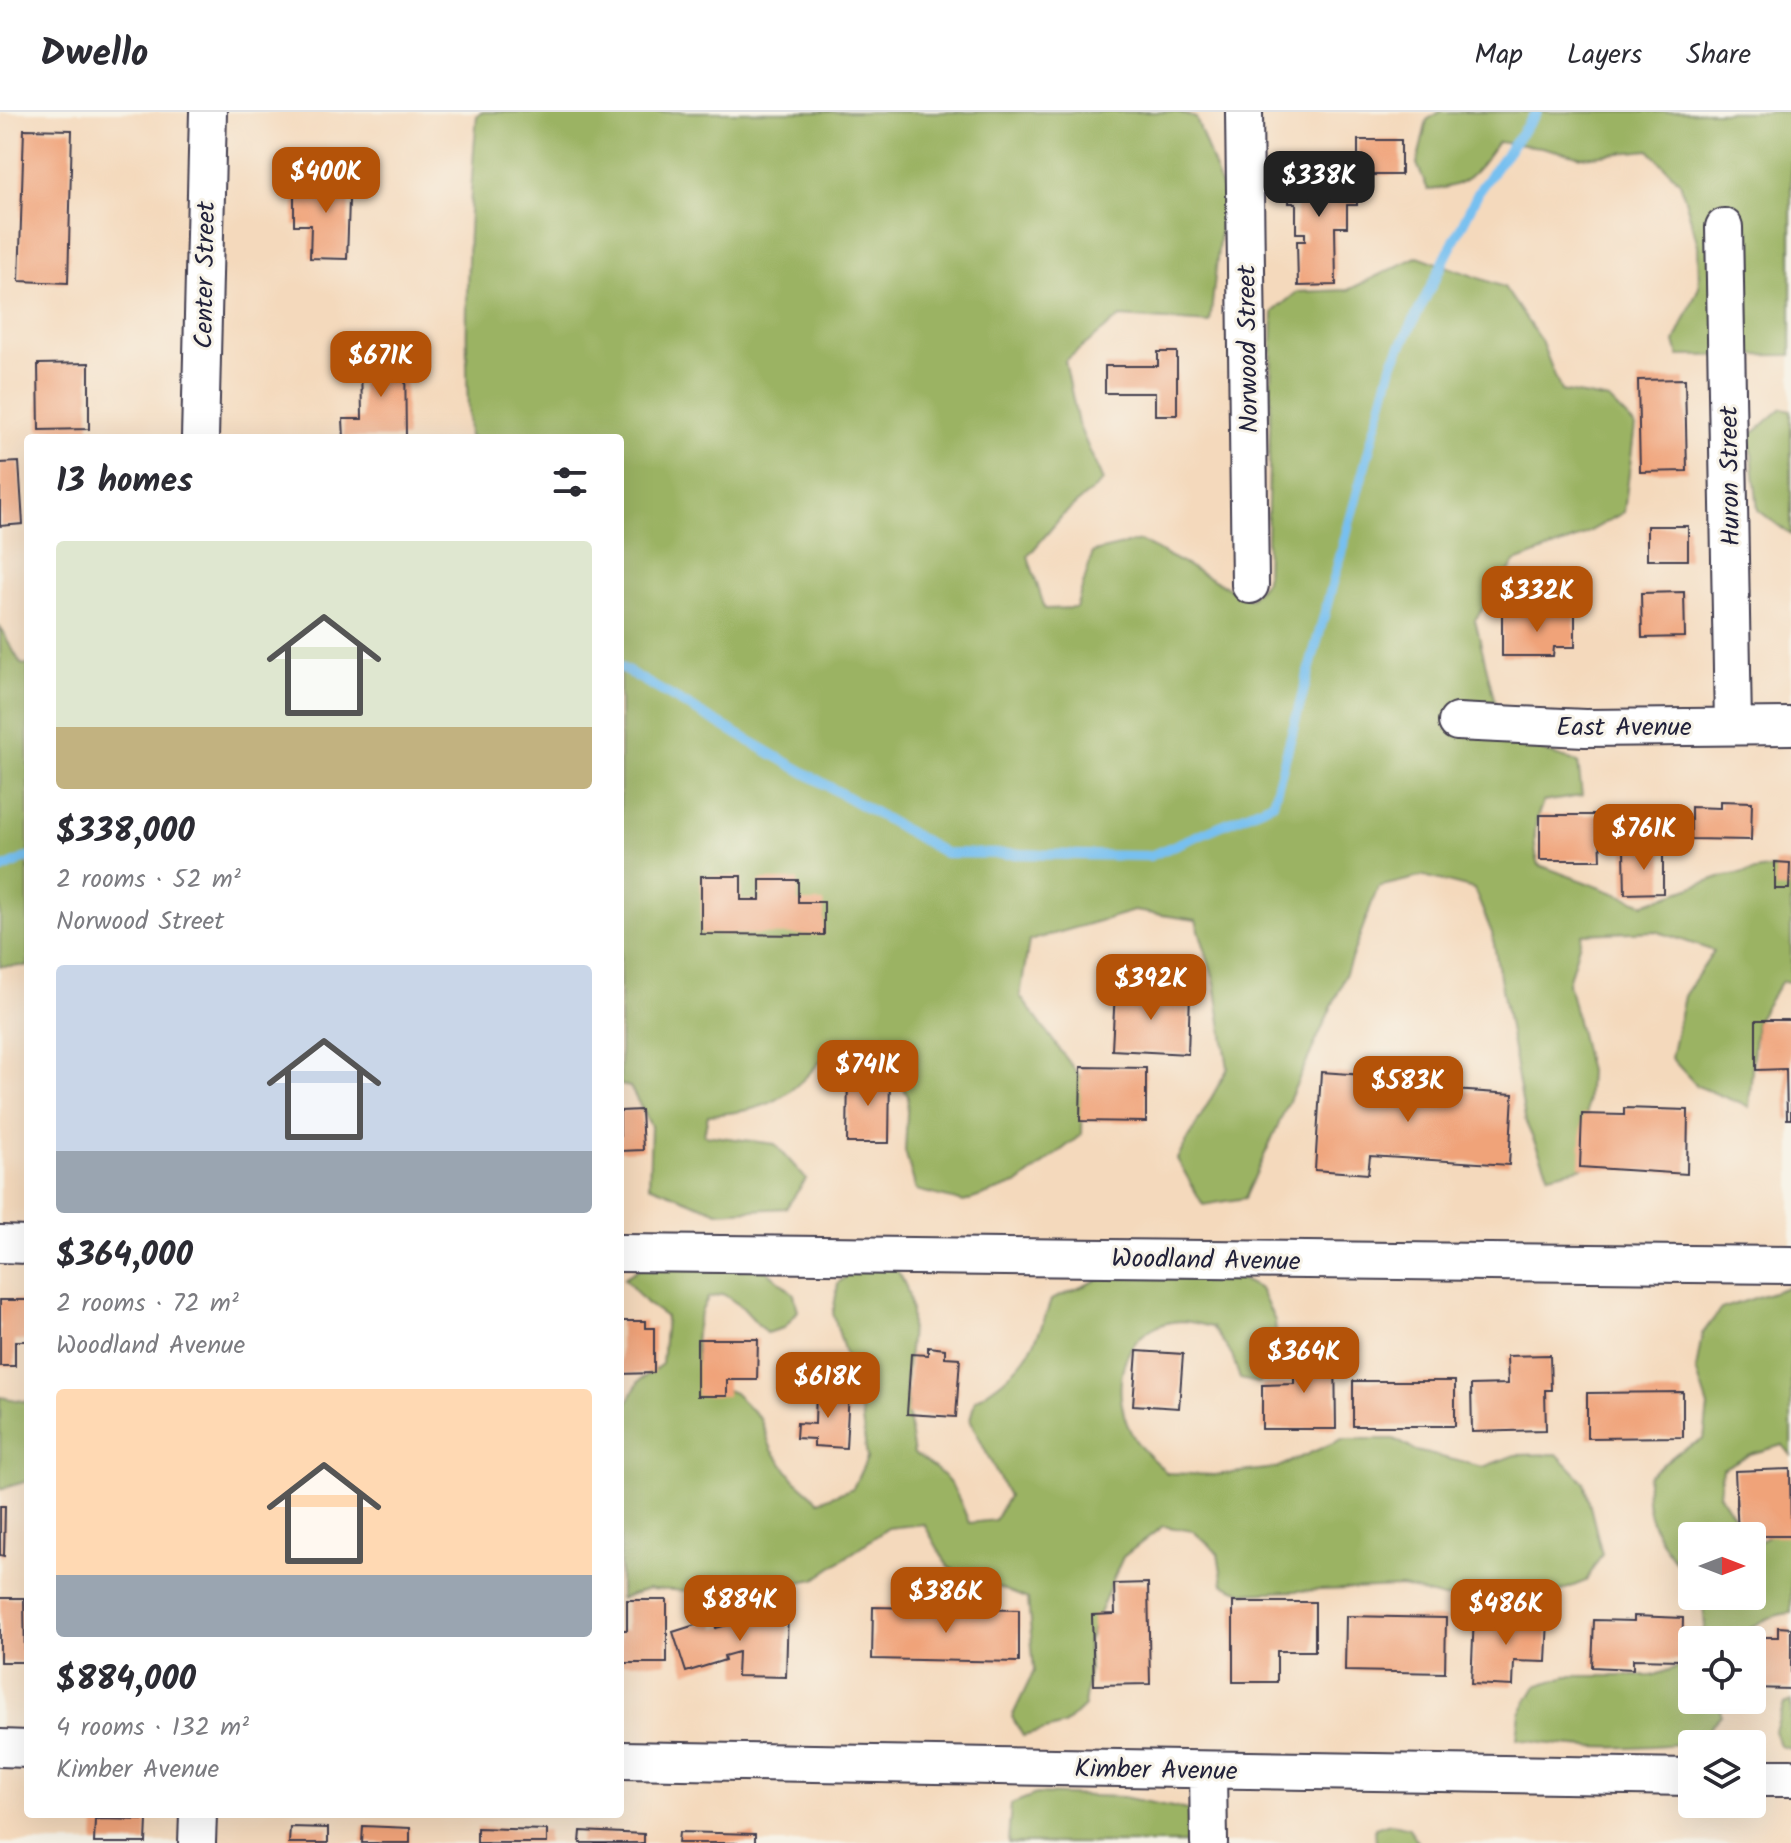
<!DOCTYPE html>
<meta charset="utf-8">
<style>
body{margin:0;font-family:Kalam,sans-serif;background:#f2f2f3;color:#2b2b33;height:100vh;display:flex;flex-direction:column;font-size:30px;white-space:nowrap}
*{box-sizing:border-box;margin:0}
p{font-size:26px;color:#7c7c81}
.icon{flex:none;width:44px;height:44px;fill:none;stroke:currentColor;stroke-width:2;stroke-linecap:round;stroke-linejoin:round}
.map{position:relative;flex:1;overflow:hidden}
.drawer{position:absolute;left:24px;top:322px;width:600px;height:1384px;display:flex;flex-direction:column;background:#fff;border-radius:8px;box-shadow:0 8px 32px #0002}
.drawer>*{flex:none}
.needle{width:52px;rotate:90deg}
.fabs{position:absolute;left:1678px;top:1410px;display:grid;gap:16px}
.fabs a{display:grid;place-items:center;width:88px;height:88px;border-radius:8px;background:#fff;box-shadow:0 8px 32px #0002;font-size:40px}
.price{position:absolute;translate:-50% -68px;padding:0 18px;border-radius:16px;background:#b45309;color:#fff;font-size:26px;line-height:52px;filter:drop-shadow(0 2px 4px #0008)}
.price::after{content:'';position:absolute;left:50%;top:48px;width:24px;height:18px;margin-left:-12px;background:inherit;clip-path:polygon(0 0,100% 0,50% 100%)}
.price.current{background:#222;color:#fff}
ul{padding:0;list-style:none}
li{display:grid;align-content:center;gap:16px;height:424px;padding:0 32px}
li span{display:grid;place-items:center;height:248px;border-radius:8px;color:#555}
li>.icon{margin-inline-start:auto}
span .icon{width:144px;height:144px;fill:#fffc;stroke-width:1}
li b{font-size:34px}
h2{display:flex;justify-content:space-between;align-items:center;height:96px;padding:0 32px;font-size:34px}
header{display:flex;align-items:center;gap:48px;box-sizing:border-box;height:112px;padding:0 40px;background:#fff;border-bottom:2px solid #e1e1e2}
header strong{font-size:38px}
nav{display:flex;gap:44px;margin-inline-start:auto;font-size:28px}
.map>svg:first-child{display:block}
.forest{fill:#9bb364;stroke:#5e6a50;stroke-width:2}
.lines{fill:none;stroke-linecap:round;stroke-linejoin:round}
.stream{stroke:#77c0f0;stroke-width:10}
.building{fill:#f0a379}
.minor-casing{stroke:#423d4e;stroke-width:40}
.minor{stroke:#fff;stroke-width:36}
.labels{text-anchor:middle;stroke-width:6;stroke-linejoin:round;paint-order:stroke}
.street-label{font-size:26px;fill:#22223b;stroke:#f7f3e8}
</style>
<header>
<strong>Dwello</strong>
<nav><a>Map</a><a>Layers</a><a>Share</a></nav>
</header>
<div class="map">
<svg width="1791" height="1731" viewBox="0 0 1791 1731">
<rect width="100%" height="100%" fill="#f7f3e8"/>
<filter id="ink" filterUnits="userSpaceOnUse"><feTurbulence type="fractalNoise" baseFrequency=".0125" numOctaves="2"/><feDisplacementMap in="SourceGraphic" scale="16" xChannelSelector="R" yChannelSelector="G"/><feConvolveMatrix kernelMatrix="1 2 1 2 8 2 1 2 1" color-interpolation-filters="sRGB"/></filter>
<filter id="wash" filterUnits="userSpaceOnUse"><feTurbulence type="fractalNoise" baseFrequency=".006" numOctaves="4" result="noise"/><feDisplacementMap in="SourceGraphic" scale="32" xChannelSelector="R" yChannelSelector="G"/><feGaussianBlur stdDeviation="1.8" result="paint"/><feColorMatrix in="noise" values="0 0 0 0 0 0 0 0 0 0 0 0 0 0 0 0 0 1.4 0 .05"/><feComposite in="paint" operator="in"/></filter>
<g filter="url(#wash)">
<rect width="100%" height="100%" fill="#f4d9bc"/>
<!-- forest -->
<path class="forest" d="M483,0H1177L1196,6L1224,82L1210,211L1120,205L1065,249L1078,312L1103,369L1062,404L1028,444L1045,497L1076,496L1093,440L1140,429L1250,487L1266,467L1273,200L1297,180L1348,178L1418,144L1504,175L1541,229L1561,279L1609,288L1635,314L1624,400L1576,427L1515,450L1475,508L1504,628L1578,650L1582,684L1543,690C1534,710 1532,732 1539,753L1644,792L1720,765L1791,753V870L1782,869L1756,909L1749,995L1697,974L1671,946L1684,884L1714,839L1656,819L1582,822L1568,871L1589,959L1584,1055L1549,1063L1526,1011L1492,821L1474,777L1424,764L1378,775L1341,874L1245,1086L1203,1093L1177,1047L1228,956L1215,871L1196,808L1134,799L1029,829L1020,884L1083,969L1082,1022L1019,1071L964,1090L916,1078L905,1039L908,984L883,945L829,940C786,988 773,998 708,1003L704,1023L775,1032L806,1067L786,1096L718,1100L649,1073L651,1014L630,975L620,973V326H469C464,218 467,110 477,3Z
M1440,0H1791V243L1679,244L1675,230L1699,175L1698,133L1680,70L1649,38L1582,45L1541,35L1498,30C1475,62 1468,75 1428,78L1417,52L1427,8Z
M1782,296L1791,298V423L1758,398L1750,324Z
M0,515L21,552L28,553V854H0Z
M650,1150L762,1154L794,1182L798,1199L784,1216L766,1221L742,1195L723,1182L708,1186C692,1214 692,1238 703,1268L734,1281L760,1306L772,1338L795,1368L819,1389L853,1376L867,1346L860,1292L833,1201L838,1171L860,1154L896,1157C922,1190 907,1233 906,1272C906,1295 910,1319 914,1342C948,1362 955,1374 969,1411L995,1408L1008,1384L970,1308L975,1288C1022,1257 1033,1243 1051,1188L1118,1159L1233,1163L1260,1177L1275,1209L1277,1237L1271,1262L1258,1271L1240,1267L1232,1243L1212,1215C1202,1213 1191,1209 1181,1209C1117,1212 1107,1285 1136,1329C1144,1341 1157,1351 1167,1361L1214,1363L1276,1356L1342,1327H1394L1416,1339L1483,1355L1515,1343L1557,1342L1584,1370L1602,1442L1586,1469L1543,1486L1488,1492L1443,1486L1402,1475L1244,1481L1223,1472L1218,1441L1193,1419L1163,1414L1123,1445L1111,1472L1088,1529L1089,1559L1084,1594L1064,1613L1023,1624L1012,1605L1034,1559L1028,1487L949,1456L924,1412L888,1416L815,1467L740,1481L648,1477L620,1487V1305L639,1269L662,1252L666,1205L646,1191L624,1166Z
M1791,1174V1343L1783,1333L1750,1342L1722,1357L1719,1382L1744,1420L1751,1424H1692V1470C1665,1439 1640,1407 1648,1364L1678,1340L1704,1327L1708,1295L1696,1258L1702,1222L1721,1197Z
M0,1285L28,1290V1369L0,1377Z
M1791,1405V1501C1771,1502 1750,1514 1736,1528H1701L1705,1513L1702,1484H1752V1424L1761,1429Z
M1692,1550V1588H1719L1721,1603L1697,1630C1639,1637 1575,1638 1517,1627L1520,1601L1536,1574L1567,1564H1652Z
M1791,1589V1637L1780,1634L1775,1619L1784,1592Z
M1036,1682L1123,1685L1203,1701L1204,1731H1008L1011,1692Z
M1390,1711L1409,1716L1419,1731H1376L1375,1716Z"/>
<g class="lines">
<!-- stream -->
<path class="stream" d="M620,555L945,741L1150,744L1273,691L1393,250L1480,77L1537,0
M0,758L28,745"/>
</g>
<g id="blocks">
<!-- building -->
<path class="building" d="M24,17L72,18L68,171L19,169Z
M1358,28H1401V63H1358Z
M1289,54H1342V70H1357V93H1347V115H1335L1336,173L1298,174L1297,129H1305V121H1296V91H1289Z
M317,58L350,59L347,147L310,146L311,113H294V81H317Z
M1158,240H1177V303H1155V281H1105V254H1158Z
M405,242L406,326H344L343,307H362L361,243Z
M89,251V317L39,318L38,252Z
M1685,267L1687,359L1640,360L1638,268Z
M19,350L23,412L0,414V351Z
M1647,414H1688V448H1647Z
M1684,480L1685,525L1642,526L1641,481Z
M1502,501L1575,502V535H1554L1553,544H1502Z
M1720,689L1752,690L1751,728L1691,727V695L1720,696Z
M1540,703H1605V719H1600L1601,748H1540Z
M1624,738H1663V781L1625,782Z
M1775,750L1790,751L1789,777H1775Z
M701,764H741V788H760V768H798V790H824V823L701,822Z
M1115,878L1190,881L1188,942L1112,938Z
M1756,908H1791V1007H1787L1786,957L1756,958Z
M1081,955L1146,956V1010L1080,1009Z
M848,960H890L889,1031H847Z
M1321,960L1379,964L1378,973L1513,982L1509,1053L1370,1044L1368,1062L1315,1058Z
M1624,996L1688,998L1687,1062L1580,1055L1582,1002L1624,1003Z
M641,998L643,1038L620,1039V999Z
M0,1188H28V1229H15V1254H0Z
M620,1209H645V1216H654V1261L620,1262Z
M697,1227H758L757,1268H727V1284H697Z
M928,1235L945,1237V1245L960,1246L956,1305L907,1302L911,1242L928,1243Z
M1294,1238H1335L1336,1317H1262V1273L1294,1272Z
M1137,1239L1183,1242L1179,1296L1133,1293Z
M1550,1243L1551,1278H1545L1546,1318L1472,1320L1471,1273L1508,1272L1507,1244Z
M1353,1269H1455V1314H1353Z
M816,1276L849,1278L846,1336L814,1334V1327L796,1326L797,1311L815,1312Z
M1683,1280V1325L1587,1326V1281Z
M1790,1357L1791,1424H1738L1735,1359Z
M0,1394H5L4,1444L0,1443Z
M1148,1471L1150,1572L1094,1573L1092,1503L1115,1502L1114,1472Z
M0,1486H24L25,1550H0Z
M627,1488H667V1551H620V1518H627Z
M1233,1490H1315V1539H1277V1570H1233Z
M873,1495L1019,1498V1550L872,1547Z
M736,1496L788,1497L786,1565L737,1564L738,1540L724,1544L725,1548L686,1560L673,1520L714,1507L716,1516L735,1511Z
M1346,1504L1446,1506L1445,1561L1345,1559Z
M1474,1504L1548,1507L1546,1550L1514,1549L1513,1574L1471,1572Z
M1634,1504L1683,1506L1682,1548L1633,1547V1557L1592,1555L1594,1508L1634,1509Z
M1778,1515L1791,1516V1577L1752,1576V1528H1733L1734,1525H1778Z
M95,1707L147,1708L146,1731H94Z
M363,1714L410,1716V1731H362Z
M290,1715L328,1716V1731H289Z
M477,1716L547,1718V1731H477Z
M581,1719L644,1722V1731H580Z
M679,1720L755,1722V1731H678Z"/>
</g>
</g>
<g filter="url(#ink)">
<use href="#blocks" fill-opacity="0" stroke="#423d4e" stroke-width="2"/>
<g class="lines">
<!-- minor casing -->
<g class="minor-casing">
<path id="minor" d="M1244,0L1250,473
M1724,115L1733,613
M200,326L208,0
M1457,610L1585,616L1791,614
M0,1132L28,1133
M620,1141L1791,1153
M0,1636L28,1637
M620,1648L1692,1665
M1208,1658L1209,1731
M1752,1666H1791
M197,1731L198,1702"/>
</g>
<!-- minor -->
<use href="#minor" class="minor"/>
</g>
</g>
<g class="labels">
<!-- street labels -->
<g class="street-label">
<text transform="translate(204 163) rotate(-89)" y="9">Center Street</text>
<text transform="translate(1247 237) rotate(-91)" y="9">Norwood Street</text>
<text transform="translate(1729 364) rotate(-91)" y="9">Huron Street</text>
<text x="1624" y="623">East Avenue</text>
<text transform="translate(1206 1147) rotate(1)" y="9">Woodland Avenue</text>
<text transform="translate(1156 1657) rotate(1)" y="9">Kimber Avenue</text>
</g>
</g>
</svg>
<div class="fabs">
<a><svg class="needle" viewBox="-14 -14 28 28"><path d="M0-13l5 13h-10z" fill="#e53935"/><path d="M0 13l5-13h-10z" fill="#7c7c81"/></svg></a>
<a><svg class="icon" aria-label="locate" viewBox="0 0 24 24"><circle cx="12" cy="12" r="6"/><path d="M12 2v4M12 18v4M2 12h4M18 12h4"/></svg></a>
<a><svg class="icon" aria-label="layers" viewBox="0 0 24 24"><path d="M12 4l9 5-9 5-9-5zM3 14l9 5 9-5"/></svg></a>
</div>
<b class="price" style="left:326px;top:103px">$400K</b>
<b class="price current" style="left:1319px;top:107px">$338K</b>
<b class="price" style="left:381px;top:287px">$671K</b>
<b class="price" style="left:1537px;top:522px">$332K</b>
<b class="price" style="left:1644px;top:760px">$761K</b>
<b class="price" style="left:1151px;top:910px">$392K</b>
<b class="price" style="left:868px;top:996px">$741K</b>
<b class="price" style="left:1408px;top:1012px">$583K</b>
<b class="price" style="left:1304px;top:1283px">$364K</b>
<b class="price" style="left:828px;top:1308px">$618K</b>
<b class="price" style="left:946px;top:1523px">$386K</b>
<b class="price" style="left:740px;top:1531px">$884K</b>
<b class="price" style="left:1506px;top:1535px">$486K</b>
<section class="drawer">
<h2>13 homes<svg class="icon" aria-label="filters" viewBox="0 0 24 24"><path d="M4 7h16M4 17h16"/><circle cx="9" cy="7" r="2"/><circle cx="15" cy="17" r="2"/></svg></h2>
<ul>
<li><span style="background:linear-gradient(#dfe7d0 75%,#c2b280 0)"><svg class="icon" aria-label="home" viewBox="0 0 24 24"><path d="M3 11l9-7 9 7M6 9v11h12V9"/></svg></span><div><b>$338,000</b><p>2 rooms · 52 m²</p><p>Norwood Street</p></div></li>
<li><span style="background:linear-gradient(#c9d6e8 75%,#9aa5b1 0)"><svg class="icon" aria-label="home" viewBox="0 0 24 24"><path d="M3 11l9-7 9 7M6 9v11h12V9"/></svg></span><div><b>$364,000</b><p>2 rooms · 72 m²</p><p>Woodland Avenue</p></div></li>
<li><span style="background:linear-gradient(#ffd9b3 75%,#9aa5b1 0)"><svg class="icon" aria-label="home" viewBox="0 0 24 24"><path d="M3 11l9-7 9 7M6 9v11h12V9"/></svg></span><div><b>$884,000</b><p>4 rooms · 132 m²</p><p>Kimber Avenue</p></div></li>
</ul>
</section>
</div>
